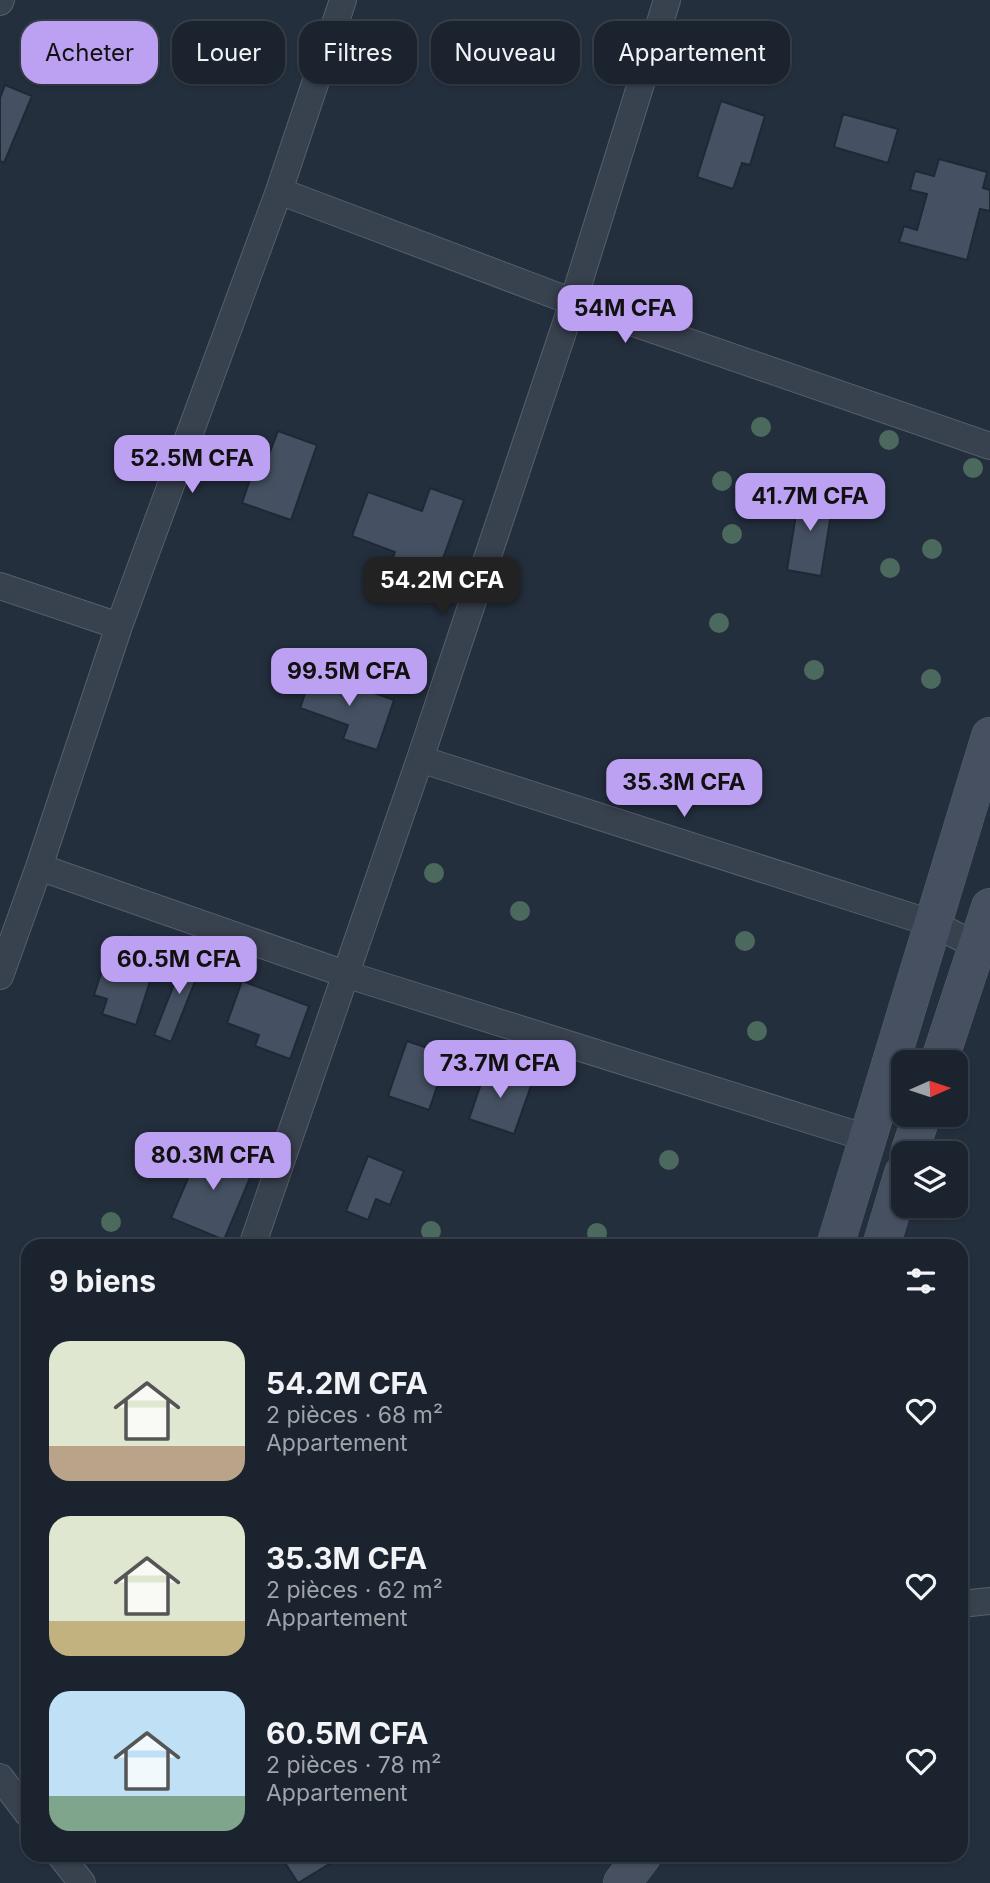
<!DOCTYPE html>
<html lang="fr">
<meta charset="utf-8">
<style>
body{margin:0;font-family:Inter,sans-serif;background:#282f3a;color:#f1f3f6;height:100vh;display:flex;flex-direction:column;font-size:26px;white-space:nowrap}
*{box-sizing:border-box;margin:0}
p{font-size:23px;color:#a0a4aa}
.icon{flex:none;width:38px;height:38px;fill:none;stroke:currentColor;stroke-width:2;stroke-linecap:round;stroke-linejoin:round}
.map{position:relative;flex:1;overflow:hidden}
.side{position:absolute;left:21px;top:1239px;width:947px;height:623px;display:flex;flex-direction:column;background:#1b232e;border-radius:21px;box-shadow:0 2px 5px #0004,0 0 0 2px #39404a}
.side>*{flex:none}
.guide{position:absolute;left:21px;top:21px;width:948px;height:63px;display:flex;gap:14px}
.needle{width:46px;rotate:87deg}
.fabs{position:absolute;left:891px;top:1050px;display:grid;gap:14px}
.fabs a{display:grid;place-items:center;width:77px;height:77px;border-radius:14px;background:#1b232e;box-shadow:0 2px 5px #0004,0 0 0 2px #39404a;font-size:35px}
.price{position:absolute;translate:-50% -60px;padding:0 16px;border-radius:14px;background:#bca0f2;color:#111;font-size:23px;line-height:46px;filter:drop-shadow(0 2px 4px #0008)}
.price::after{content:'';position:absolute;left:50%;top:42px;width:21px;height:16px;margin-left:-10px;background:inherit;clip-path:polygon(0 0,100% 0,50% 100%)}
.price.on{background:#222;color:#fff}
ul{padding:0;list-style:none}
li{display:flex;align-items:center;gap:21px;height:175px;padding:0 28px}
li span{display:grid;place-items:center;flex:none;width:196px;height:140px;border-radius:21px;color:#555}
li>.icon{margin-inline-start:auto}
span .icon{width:84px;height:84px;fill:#fffc;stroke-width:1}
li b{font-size:30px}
h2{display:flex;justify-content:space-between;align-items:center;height:84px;padding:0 28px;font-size:30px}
.tag{padding:0 24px;border-radius:21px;background:#1b232e;box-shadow:0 2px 5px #0004,0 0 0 2px #39404a;font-size:24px;line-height:63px}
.tag.on{background:#bca0f2;color:#111}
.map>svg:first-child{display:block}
.building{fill:#455162;stroke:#1f2835;stroke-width:2}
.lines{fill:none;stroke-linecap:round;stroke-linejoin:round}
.street-casing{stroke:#565f6c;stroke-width:28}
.secondary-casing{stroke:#565f6c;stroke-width:38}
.street{stroke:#38414e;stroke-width:26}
.secondary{stroke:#465061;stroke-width:37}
.tree{fill:#4b6a5d}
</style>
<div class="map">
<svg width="990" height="1883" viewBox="0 0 990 1883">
<rect width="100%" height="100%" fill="#242f3e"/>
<!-- building -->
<path class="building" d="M5,85L32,96L4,163L0,161V98Z
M721,101L765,116L750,165L742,163L733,189L697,177Z
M843,114L898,129L888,163L834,147Z
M939,159L987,172L983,188L990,190V211L980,209L967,260L899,242L904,226L917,230L927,194L910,190L915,171L934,176Z
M278,431L317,445L291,520L242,503L257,459L266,462Z
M430,488L464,500L436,578L415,571L413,577L389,568L395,552L352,536L368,492L422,511Z
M800,490L834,496L821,576L787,570Z
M313,671L394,700L377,750L343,739L348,725L300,708Z
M129,936L161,947L136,1025L102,1014L107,999L94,995L110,945L124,949Z
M188,949L205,956L171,1042L154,1035Z
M242,981L309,1006L290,1059L255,1046L259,1035L227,1023Z
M407,1041L448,1055L429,1110L388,1096Z
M487,1066L532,1083L514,1134L469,1119Z
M203,1143L255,1166L224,1240L171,1218Z
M368,1156L404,1171L390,1205L376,1199L368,1220L346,1211Z
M280,1855H344L298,1883Z"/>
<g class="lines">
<!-- street casing -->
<g class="street-casing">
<path id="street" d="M0,2L1,0
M279,191L573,302L990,446
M0,586L119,626
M420,759L934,924L977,946
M39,867L345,974L867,1138
M0,976L39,867L119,626L279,191L343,0
M252,1246L420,759L573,302L667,0
M961,1604L990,1601
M0,1777L28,1814
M60,1855L82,1883"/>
</g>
<!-- secondary casing -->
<g class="secondary-casing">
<path id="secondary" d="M939,1062L990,907
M909,1153L922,1115
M835,1246L990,736
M881,1246L903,1173
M622,1883L643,1855"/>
</g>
<!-- street -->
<use href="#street" class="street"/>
<!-- secondary -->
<use href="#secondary" class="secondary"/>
</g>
<!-- trees -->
<g class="tree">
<circle cx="761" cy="427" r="10"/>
<circle cx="889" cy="440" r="10"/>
<circle cx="973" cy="468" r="10"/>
<circle cx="722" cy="481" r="10"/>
<circle cx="732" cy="534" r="10"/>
<circle cx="932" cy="549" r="10"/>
<circle cx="890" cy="568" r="10"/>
<circle cx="719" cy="623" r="10"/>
<circle cx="814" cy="670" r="10"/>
<circle cx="931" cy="679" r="10"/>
<circle cx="434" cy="873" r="10"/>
<circle cx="520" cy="911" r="10"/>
<circle cx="745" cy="941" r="10"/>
<circle cx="757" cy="1031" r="10"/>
<circle cx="669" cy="1160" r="10"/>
<circle cx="111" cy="1222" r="10"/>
<circle cx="431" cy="1231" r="10"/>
<circle cx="597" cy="1233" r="10"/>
</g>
</svg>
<div class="fabs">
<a><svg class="needle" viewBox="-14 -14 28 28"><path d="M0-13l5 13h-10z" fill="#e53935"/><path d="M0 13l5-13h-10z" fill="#a0a4aa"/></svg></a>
<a><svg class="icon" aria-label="layers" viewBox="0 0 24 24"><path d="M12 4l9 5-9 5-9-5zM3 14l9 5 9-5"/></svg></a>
</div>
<b class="price" style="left:625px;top:345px">54M CFA</b>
<b class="price" style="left:192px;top:495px">52.5M CFA</b>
<b class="price" style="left:810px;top:533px">41.7M CFA</b>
<b class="price on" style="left:442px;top:617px">54.2M CFA</b>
<b class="price" style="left:349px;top:708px">99.5M CFA</b>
<b class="price" style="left:684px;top:819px">35.3M CFA</b>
<b class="price" style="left:179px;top:996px">60.5M CFA</b>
<b class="price" style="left:500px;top:1100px">73.7M CFA</b>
<b class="price" style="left:213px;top:1192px">80.3M CFA</b>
<div class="guide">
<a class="tag on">Acheter</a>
<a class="tag">Louer</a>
<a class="tag">Filtres</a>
<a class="tag">Nouveau</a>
<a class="tag">Appartement</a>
</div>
<section class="side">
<h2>9 biens<svg class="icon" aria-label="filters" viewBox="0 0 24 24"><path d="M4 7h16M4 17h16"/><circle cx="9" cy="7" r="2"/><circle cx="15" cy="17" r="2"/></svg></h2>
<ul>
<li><span style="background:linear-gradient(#dfe7d0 75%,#b9a48a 0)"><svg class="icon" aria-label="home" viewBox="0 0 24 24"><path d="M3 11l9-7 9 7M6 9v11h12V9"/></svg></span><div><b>54.2M CFA</b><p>2 pièces · 68 m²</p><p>Appartement</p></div><svg class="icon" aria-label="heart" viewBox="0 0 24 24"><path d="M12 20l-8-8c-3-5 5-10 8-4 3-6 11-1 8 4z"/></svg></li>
<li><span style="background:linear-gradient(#dfe7d0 75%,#c2b280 0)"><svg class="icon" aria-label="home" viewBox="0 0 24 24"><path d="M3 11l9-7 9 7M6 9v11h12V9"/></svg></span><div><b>35.3M CFA</b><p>2 pièces · 62 m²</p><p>Appartement</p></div><svg class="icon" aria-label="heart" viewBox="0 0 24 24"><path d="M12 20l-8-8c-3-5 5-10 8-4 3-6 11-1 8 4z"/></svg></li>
<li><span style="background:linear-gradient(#bfe0f5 75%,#7fa58c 0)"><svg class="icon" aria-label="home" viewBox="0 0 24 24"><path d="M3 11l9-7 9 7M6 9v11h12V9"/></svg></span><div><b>60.5M CFA</b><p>2 pièces · 78 m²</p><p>Appartement</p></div><svg class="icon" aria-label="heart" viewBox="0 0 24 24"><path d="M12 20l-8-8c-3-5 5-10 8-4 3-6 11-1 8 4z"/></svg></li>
</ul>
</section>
</div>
